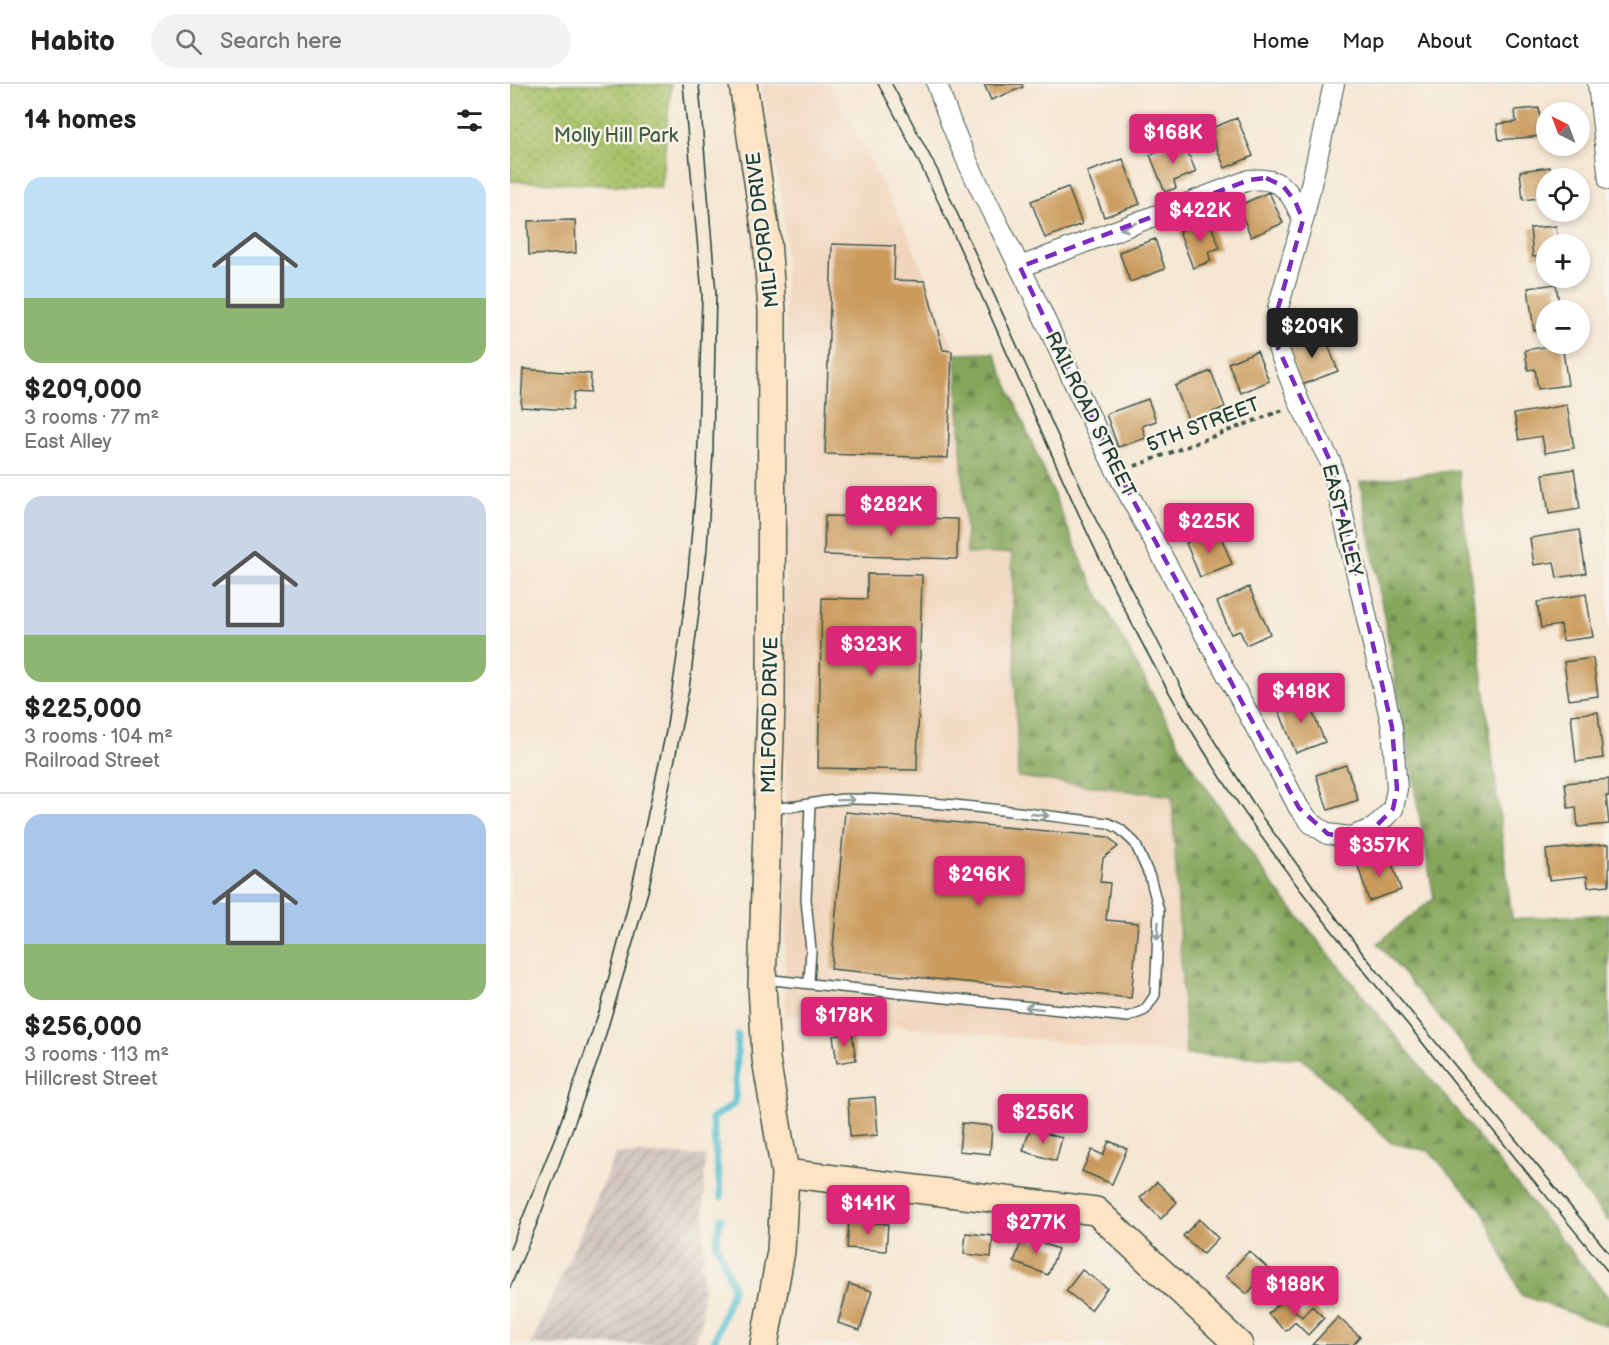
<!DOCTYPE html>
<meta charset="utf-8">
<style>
body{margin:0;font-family:"Balsamiq Sans",sans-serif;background:#f2f2f2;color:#222;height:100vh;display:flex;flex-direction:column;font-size:22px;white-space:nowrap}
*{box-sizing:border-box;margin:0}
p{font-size:20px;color:#767676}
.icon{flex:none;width:33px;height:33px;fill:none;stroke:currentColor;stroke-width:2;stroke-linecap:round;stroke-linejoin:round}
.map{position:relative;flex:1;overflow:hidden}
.drawer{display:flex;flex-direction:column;background:#fff;width:510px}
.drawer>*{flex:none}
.needle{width:39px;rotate:318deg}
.fabs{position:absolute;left:1026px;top:18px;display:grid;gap:12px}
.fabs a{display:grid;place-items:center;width:54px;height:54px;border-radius:50%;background:#fff;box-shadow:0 3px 9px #0003;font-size:30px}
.price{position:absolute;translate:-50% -51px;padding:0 14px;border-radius:6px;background:#db2777;color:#fff;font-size:20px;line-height:39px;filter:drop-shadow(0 2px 3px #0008)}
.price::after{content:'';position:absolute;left:50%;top:36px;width:18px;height:14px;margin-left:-9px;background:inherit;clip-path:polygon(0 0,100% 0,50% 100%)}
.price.current{background:#222;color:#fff}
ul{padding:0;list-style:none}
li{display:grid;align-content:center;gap:12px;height:318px;padding:0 24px}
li+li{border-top:2px solid #e0e0e0}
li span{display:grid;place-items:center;height:186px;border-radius:18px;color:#555}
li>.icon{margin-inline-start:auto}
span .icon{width:108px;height:108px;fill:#fffc;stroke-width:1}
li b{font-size:26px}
h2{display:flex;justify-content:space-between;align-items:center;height:72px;padding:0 24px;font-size:26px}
header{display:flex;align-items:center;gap:36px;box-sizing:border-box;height:84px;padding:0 30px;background:#fff;border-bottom:2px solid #e0e0e0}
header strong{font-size:28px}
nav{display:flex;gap:33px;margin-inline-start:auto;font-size:21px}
.search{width:420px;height:54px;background:#f2f2f2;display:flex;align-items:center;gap:15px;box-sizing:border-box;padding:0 21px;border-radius:33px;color:#767676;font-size:22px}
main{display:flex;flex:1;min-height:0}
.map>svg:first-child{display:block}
.built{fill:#f1d5bd}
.industrial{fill:url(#industrial-furrows)}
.forest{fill:url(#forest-firs);stroke:#527248;stroke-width:1.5}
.park{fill:url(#park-dots);stroke:#637f4e;stroke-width:1.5}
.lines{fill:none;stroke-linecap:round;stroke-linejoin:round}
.stream{stroke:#56bfd2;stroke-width:7}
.building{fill:#cb9b5d}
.lane-casing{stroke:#3f564c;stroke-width:12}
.street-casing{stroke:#3f564c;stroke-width:22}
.secondary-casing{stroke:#3f564c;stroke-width:30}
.path{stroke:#3f564c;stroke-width:4;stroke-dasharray:4.5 4.5;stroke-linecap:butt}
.lane{stroke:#fff;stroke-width:9}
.street{stroke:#fff;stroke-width:20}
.secondary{stroke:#fee4c5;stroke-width:27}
.tram{stroke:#1f3d34;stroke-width:1.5}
.oneway{stroke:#8f9e9a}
.marked{fill:none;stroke:#7b2cbf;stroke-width:4.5;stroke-dasharray:12 8;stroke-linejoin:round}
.labels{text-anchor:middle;stroke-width:5;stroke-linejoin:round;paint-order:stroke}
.park-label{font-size:20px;fill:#415e41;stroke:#f7f3e8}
.street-label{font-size:20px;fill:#1f3d34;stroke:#f7f3e8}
</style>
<header>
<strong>Habito</strong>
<div class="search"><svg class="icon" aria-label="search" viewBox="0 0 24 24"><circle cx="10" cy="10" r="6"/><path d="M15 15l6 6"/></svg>Search here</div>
<nav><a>Home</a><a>Map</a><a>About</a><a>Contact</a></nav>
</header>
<main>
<section class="drawer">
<h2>14 homes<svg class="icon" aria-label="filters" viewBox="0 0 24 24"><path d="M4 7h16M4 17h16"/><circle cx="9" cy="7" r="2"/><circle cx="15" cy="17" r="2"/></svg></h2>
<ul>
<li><span style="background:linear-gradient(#bfe0f5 65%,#8fb573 0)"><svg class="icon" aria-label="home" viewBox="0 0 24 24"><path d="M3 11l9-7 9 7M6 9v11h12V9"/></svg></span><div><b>$209,000</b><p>3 rooms · 77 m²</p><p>East Alley</p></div></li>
<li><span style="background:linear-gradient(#c9d6e8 75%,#8fb573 0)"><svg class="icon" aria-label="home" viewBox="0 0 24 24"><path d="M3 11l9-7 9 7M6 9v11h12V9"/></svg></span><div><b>$225,000</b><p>3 rooms · 104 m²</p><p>Railroad Street</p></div></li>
<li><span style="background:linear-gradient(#a9c7e8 70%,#8fb573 0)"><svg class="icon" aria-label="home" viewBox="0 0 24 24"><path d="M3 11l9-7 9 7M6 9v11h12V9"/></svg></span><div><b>$256,000</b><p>3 rooms · 113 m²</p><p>Hillcrest Street</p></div></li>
</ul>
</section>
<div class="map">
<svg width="1099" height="1261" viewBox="0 0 1099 1261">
<defs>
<pattern id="industrial-furrows" width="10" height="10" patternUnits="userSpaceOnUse" patternTransform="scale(1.5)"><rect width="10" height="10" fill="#cec1ba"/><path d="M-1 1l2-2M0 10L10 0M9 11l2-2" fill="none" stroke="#a79e98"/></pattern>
<pattern id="forest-firs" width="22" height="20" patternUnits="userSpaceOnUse" patternTransform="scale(1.5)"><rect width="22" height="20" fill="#85a75c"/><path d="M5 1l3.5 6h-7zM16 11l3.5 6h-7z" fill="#6c894d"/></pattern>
<pattern id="park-dots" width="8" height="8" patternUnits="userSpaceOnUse" patternTransform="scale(1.5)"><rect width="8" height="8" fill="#a7c167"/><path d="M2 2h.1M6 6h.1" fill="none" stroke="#879e56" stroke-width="1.8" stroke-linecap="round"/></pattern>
</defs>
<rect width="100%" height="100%" fill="#f7f3e8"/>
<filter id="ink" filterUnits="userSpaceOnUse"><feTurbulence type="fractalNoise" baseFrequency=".0167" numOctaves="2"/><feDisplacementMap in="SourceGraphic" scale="12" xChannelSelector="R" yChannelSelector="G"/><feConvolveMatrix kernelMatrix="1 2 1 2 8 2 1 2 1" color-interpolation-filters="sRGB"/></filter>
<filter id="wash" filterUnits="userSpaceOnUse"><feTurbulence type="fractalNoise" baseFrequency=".008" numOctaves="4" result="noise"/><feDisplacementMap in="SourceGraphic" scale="24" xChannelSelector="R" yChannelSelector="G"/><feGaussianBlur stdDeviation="1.35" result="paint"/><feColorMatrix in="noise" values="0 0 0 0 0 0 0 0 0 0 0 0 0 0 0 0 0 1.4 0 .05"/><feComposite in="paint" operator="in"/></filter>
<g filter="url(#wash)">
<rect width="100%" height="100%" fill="#f5e7d3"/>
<!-- built -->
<path class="built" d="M251,0H320L397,147L446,270L457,470L502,468L508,693L662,711L676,971L275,930V132Z"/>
<!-- industrial -->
<path class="industrial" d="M106,1069L195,1072L192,1238L183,1261H21Z"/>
<!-- forest -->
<path class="forest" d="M484,269L575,485L679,678L762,800L1099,1214V1243L1011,1211L972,1126L919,1067L881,1059L792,974L676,971L662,712L508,693L502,469L457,470L446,270Z
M948,386L1002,835L1099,830V1138L868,859L924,814L850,398Z"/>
<!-- park -->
<path class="park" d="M0,0H161L151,103L0,97Z"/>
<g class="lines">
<!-- stream -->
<path class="stream" d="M211,1113L202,1035L225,1019L228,951
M203,1261L223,1203L206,1159L211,1134"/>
</g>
<g id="blocks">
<!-- building -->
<path class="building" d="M474,0H512L513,3L481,16Z
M1029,24L1032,52L989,56L987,40L1006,38L1005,26Z
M727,34L743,72L715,84L699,45Z
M673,57L686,88L664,97L666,104L655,108L640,71Z
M613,75L630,120L594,133L577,88Z
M1040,83L1041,94H1036V113L1013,116L1010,87Z
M558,103L572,140L535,154L521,117Z
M759,108L773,139L741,153L728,122Z
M65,136L66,169L19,171L18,137Z
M699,136L710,164L698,168L701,177L683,184L669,147Z
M1046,142L1048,160H1036V172L1023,173L1020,144Z
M645,155L655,185L620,198L609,168Z
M322,160L385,162L384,196L415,197L433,266L442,267L438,374L315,370Z
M1046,200L1050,226H1036V245L1024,247L1018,204Z
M813,248L828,287L791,301L776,262Z
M1052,260L1058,301L1028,305L1025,285L1018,286L1015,266Z
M747,267L759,297L731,309L718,279Z
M13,285L81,290L80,309L64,308L62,326L11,323Z
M701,287L715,323L679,338L665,302Z
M638,315L646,337L632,342L636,354L608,363L596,330Z
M1057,321L1064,364L1035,369L1032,352L1009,356L1004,330Z
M1064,385L1070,425L1039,430L1033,390Z
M315,432L448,435L447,475L314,471Z
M708,446L722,480L690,493L676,459Z
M1069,446L1076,489L1047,494L1044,478L1024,481L1020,454Z
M357,490L412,491L407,686L308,684L312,514L357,515Z
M739,503L760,550L736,561L730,547L721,550L707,518Z
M1076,510L1083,553L1053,557L1051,541L1031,544L1027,518Z
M1083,574L1088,612L1059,616L1054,578Z
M795,610L815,658L786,669L767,622Z
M1088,628L1093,674L1066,678L1061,631Z
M836,681L848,716L818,726L806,691Z
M1099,695V712H1096L1099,740L1068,743L1066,723L1058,724L1055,699Z
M335,728L599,753L608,763L593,774L590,798L600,799L596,836L628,839L621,914L321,885Z
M1099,760V801L1078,803L1077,792L1039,796L1036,766Z
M879,771L891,806L859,817L848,782Z
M342,949L346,976L327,979L323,952Z
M365,1013L368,1051L340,1053L338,1015Z
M452,1039L482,1042L480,1070L449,1067Z
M520,1045L552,1054L546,1077L513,1067Z
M599,1057L617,1065L602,1100L572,1087L582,1066L593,1071Z
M647,1098L667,1118L651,1135L630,1114Z
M689,1135L708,1154L693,1170L673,1152Z
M339,1137L378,1140L376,1167L337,1164Z
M456,1149L483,1152L481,1173L454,1170Z
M513,1152L548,1165L538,1191L504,1178Z
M739,1167L759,1185L737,1210L716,1192Z
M572,1186L597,1204L581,1226L556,1207Z
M339,1200L362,1207L350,1246L328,1239Z
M773,1215L792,1233L802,1222L814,1234L798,1251L785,1238L776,1247L758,1230Z
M828,1233L850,1253L843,1261H802Z"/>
</g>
</g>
<g filter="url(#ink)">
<use href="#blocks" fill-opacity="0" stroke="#3f564c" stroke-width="1.5"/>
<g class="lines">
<!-- lane casing -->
<g class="lane-casing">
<path id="lane" d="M253,895L618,933L635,926L645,911L649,827L640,793L625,759L610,745L598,739C513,729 427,716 342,715C313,714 290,725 260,724
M299,898L301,866L296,816L300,721"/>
</g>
<!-- street casing -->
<g class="street-casing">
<path id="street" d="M427,0C451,75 487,135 521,206C550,267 577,329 608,390C667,502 730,612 789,724L801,739L818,750L841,753L864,744L883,725L887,705L882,643L821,379L790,320L768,264V224L793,136L824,0
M1088,0L1099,96
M510,183L739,96C772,92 781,108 793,136"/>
</g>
<!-- secondary casing -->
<g class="secondary-casing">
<path id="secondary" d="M233,0L257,156L262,227L261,619L252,901L256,975L275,1089L271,1167L254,1261
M275,1089L586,1127L729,1261"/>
</g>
<!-- path -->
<path class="path" d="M625,382L773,326"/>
<!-- lane -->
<use href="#lane" class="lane"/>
<!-- street -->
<use href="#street" class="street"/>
<!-- secondary -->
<use href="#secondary" class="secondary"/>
<!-- tram -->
<path class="tram" d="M368,0C486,214 560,451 689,659C751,760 824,851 899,942C965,1025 1032,1107 1099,1189
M382,0L429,89L586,436L673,607L752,733L851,867L1099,1169
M0,1165L47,1048L91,922L116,829L156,647L176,510L187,389L192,211L173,0
M0,1204L27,1140L89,974L138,808L179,606L197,466L203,370L206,209L189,0"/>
</g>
<!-- one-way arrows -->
<defs><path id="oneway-shaft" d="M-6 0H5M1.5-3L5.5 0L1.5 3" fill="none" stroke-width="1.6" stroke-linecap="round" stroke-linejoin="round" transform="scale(1.5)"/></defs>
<g class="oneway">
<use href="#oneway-shaft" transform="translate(618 142) rotate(159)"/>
<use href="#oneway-shaft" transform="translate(336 716) rotate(-2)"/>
<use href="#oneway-shaft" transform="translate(530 731) rotate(6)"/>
<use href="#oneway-shaft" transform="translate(648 847) rotate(93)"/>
<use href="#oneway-shaft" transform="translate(524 924) rotate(-174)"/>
</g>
</g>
<!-- marked area -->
<path class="marked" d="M756,94L773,102L785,117L793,136L768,224V264L821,379L882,643L887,705L883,725L864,744L841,753L818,750L789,724L608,388L510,183L739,96Z"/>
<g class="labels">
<!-- park labels -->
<g class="park-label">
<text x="106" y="58">Molly Hill Park</text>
</g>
<!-- street labels -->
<g class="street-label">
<text transform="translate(252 146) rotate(-97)" y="7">MILFORD DRIVE</text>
<text transform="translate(581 330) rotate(64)" y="7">RAILROAD STREET</text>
<text transform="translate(693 340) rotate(-21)" y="7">5TH STREET</text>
<text transform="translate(833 436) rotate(76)" y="7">EAST ALLEY</text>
<text transform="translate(259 631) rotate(-89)" y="7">MILFORD DRIVE</text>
</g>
</g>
</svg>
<div class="fabs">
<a><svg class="needle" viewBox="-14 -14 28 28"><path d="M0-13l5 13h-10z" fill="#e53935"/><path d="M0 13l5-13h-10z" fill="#767676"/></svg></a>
<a><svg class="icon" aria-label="locate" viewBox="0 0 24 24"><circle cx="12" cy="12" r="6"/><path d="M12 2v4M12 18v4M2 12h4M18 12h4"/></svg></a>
<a>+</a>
<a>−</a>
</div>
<b class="price" style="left:663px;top:81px">$168K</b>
<b class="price" style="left:690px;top:159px">$422K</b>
<b class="price current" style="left:802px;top:275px">$209K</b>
<b class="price" style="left:381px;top:453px">$282K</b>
<b class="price" style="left:699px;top:470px">$225K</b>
<b class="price" style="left:361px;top:593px">$323K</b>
<b class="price" style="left:791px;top:640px">$418K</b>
<b class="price" style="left:869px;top:794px">$357K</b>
<b class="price" style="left:469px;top:823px">$296K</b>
<b class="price" style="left:334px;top:964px">$178K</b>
<b class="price" style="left:533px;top:1061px">$256K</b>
<b class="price" style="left:358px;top:1152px">$141K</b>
<b class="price" style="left:526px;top:1171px">$277K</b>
<b class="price" style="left:785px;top:1233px">$188K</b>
</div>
</main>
